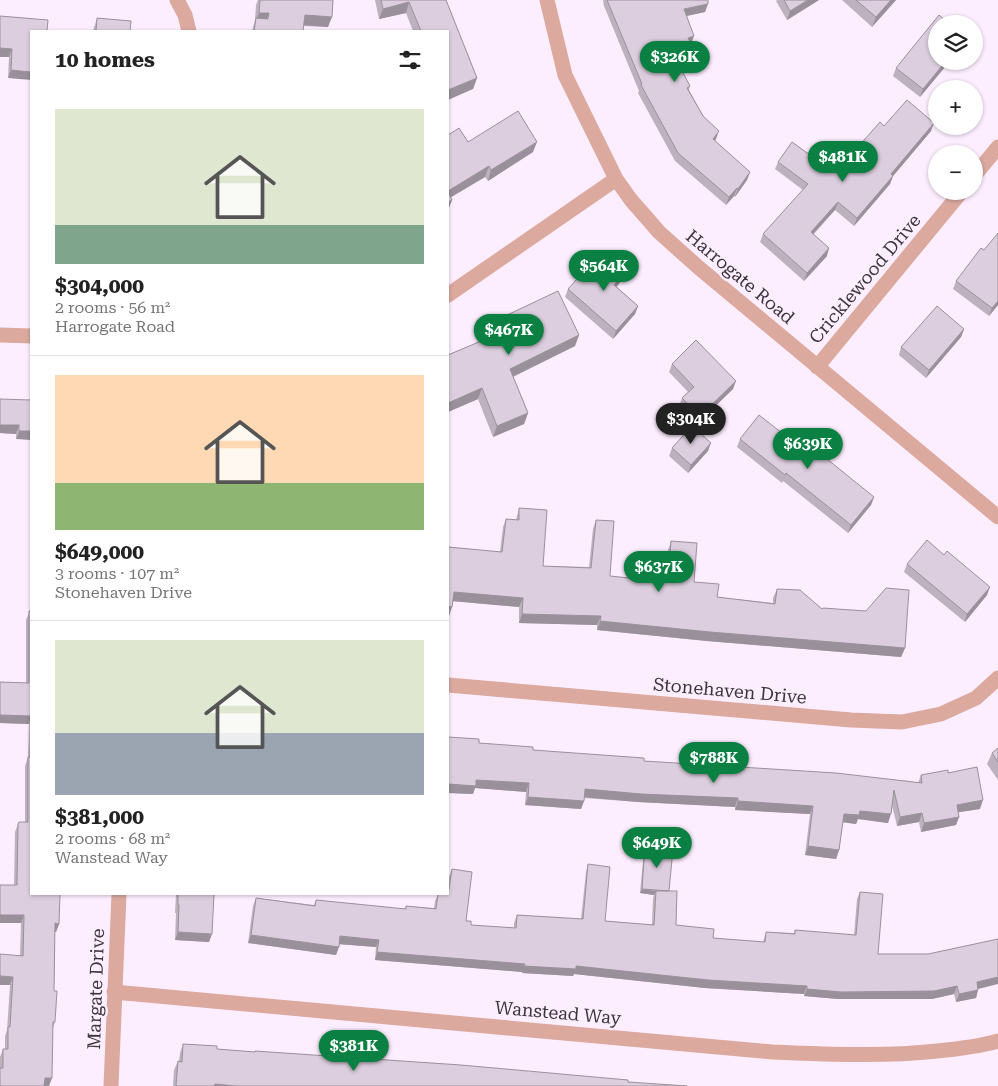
<!DOCTYPE html>
<meta charset="utf-8">
<style>
body{margin:0;font-family:"Roboto Serif",serif;background:#f2f2f2;color:#222;height:100vh;display:flex;flex-direction:column;font-size:19px;white-space:nowrap}
*{box-sizing:border-box;margin:0}
p{font-size:16px;color:#767676}
.icon{flex:none;width:28px;height:28px;fill:none;stroke:currentColor;stroke-width:2;stroke-linecap:round;stroke-linejoin:round}
.map{position:relative;flex:1;overflow:hidden}
.drawer{position:absolute;left:30px;top:30px;width:419px;height:865px;display:flex;flex-direction:column;background:#fff;border-radius:0px;box-shadow:0 1px 4px #0004}
.drawer>*{flex:none}
.controls{position:absolute;left:928px;top:15px;display:grid;gap:10px}
.controls a{display:grid;place-items:center;width:55px;height:55px;border-radius:50%;background:#fff;box-shadow:0 1px 4px #0004;font-size:25px}
.price{position:absolute;translate:-50% -42px;padding:0 11px;border-radius:18px;background:#0b8043;color:#fff;font-size:16px;line-height:32px;filter:drop-shadow(0 1px 2px #0008)}
.price::after{content:'';position:absolute;left:50%;top:30px;width:15px;height:11px;margin-left:-8px;background:inherit;clip-path:polygon(0 0,100% 0,50% 100%)}
.price.selected{background:#222;color:#fff}
ul{padding:0;list-style:none}
li{display:grid;align-content:center;gap:10px;height:265px;padding:0 25px}
li+li{border-top:1px solid #e0e0e0}
li span{display:grid;place-items:center;height:155px;border-radius:0px;color:#555}
li>.icon{margin-inline-start:auto}
span .icon{width:90px;height:90px;fill:#fffc;stroke-width:1}
li b{font-size:21px}
h2{display:flex;justify-content:space-between;align-items:center;height:60px;padding:0 25px;font-size:21px}
.map>svg:first-child{display:block}
.lines{fill:none;stroke-linecap:round;stroke-linejoin:round}
.minor{stroke:#dca99f;stroke-width:15}
.wall{fill:#bdb1bf}
.shaded-wall{fill:#9a909b}
.building{fill:#dccede;stroke:#9a909b}
.labels{text-anchor:middle;stroke-width:5;stroke-linejoin:round;paint-order:stroke}
.street-label{font-size:18px;fill:#3a353b;stroke:#fdeeff}
</style>
<div class="map">
<svg width="998" height="1086" viewBox="0 0 998 1086">
<rect width="100%" height="100%" fill="#fdeeff"/>
<g class="lines">
<!-- minor -->
<path class="minor" d="M177,0L185,15L189,31
M547,0L565,75L616,179L631,200L659,232L698,267L998,517
M974,176L998,147
M448,295L616,179
M0,335L31,336
M817,367L962,191
M448,685L851,720L902,722L941,714L976,698L998,678
M114,992L772,1052C828,1054 882,1057 937,1051C958,1049 978,1047 998,1041
M111,1086L119,894"/>
</g>
<!-- wall -->
<path class="wall" d="M258,0H333L328,27L303,26V31H252L255,20L256,5Z
M375,0H446L477,78L473,89L448,31H413L406,13L379,19Z
M603,0H708L705,12L687,16L691,44L698,58L695,66L682,72L690,86L689,90L716,139L715,141L750,172L747,180L735,197L734,196L726,205L675,161L638,93L639,91L604,6Z
M777,0H819L787,20L776,1Z
M842,0H896L872,27Z
M0,16L48,20L8,78L9,57H0Z
M97,18L130,31H93Z
M936,61H950L920,97L893,76L896,68Z
M884,126L931,131L893,176L890,184L854,226L835,210L814,234L827,256L804,281L760,242L763,234L803,190L775,169L778,162L835,173Z
M448,135L468,142L533,152L488,181L485,177L451,197L452,200L448,210V211Z
M984,250L998,305L989,316L953,289L956,281Z
M624,273L621,281L617,287L638,306L635,314L613,339L565,297L568,289Z
M505,316L579,335L575,346L513,377L528,413L524,424L493,437L478,399L448,412V355L493,336L496,325L503,322Z
M964,329L961,337L926,378L899,355L901,347Z
M672,364L733,389L697,424L679,406L682,398L688,392L669,372Z
M31,400L16,439V434L0,433Z
M782,433L874,497L871,505L848,533L783,481L782,483L737,447L740,439Z
M672,448L708,451L688,473L669,456Z
M519,508L543,566L589,567L593,529L596,520L610,576L666,582L668,550L671,541L694,582L717,597L773,603V598L777,589L905,648L901,657L707,641L597,630V625L519,623V607L453,601L449,616L448,547L500,552L503,527L506,519L516,520Z
M944,555L987,595L965,622L904,572L907,564Z
M31,580V894L59,924L56,932H55L54,991L55,1022L53,1028L0,1086V1057L3,1049H5V1036L7,1030L10,985L20,955L21,923L14,885L15,832L18,824L25,822V766L28,757L29,724L0,723V682L26,683V620L30,611Z
M448,737L479,743L533,750L644,761L918,783L921,775L948,773L980,809L959,812V817L956,825L921,832L919,822L897,826L892,805L888,823L858,819L856,824L843,822L839,850L836,859L805,855L810,814L735,810V807L638,802L584,798V801L581,809L525,805L526,792L475,788L473,794L448,793Z
M998,748V780L987,764L992,753Z
M645,846L669,891L676,925L713,938L763,942L766,932L794,933L795,930L854,935L857,899L860,892L878,954L978,989L976,998L956,1002L954,994L932,999H838L804,996V994L705,988L574,974L573,976L522,973V972L375,960L376,947L339,944L336,955L248,943L253,906L256,898L314,905L316,900L405,909L406,906L434,908L435,901L438,894H448L449,877L452,869L466,921L471,925L514,928V923L517,915L581,919L586,872L588,864L605,921L652,925L653,898L654,895L640,893L644,850Z
M176,894H214L209,942L175,940L176,913H175Z
M183,1044L217,1049L254,1052L255,1051L628,1082L687,1086H173L174,1070L178,1061H179L180,1053Z"/>
<!-- shaded-wall -->
<path class="shaded-wall" d="M808,0H819L787,20L790,11Z
M891,0H896L872,27L876,17Z
M409,2L406,13L379,19L383,9Z
M708,4L705,12L681,17L684,9Z
M259,13H269L265,23H255Z
M305,15L332,17L328,27L301,25Z
M694,36L691,44L688,38Z
M0,48L12,49L9,57H0Z
M698,58L695,66L677,75L680,67Z
M946,61H950L920,97L923,89Z
M11,70L31,72V80L8,78Z
M477,78L473,89L448,100V90Z
M934,123L931,131L888,182L891,174Z
M719,131L716,139L710,147L713,139Z
M537,142L533,152L488,181L491,170Z
M489,166L485,177L448,199V191Z
M750,172L747,180L735,197L738,189Z
M893,176L890,184L854,226L857,218Z
M737,188L734,196L726,205L729,197Z
M452,200L448,210V211V202Z
M838,202L835,210L808,239L811,232Z
M829,248L827,256L804,281L807,273Z
M624,273L621,281L611,293L614,285Z
M998,301V305L989,316L992,308Z
M638,306L635,314L613,339L616,331Z
M964,329L961,337L926,378L929,370Z
M579,335L575,346L506,380L510,369Z
M736,381L733,389L697,424L700,416Z
M482,388L478,399L448,412V403Z
M528,413L524,424L493,437L497,426Z
M0,425H19L16,434L0,433Z
M19,431H31V440L16,439Z
M711,443L708,451L688,473L691,465Z
M874,497L871,505L848,533L851,525Z
M990,587L987,595L965,622L967,614Z
M454,592L523,598L519,607L451,601Z
M448,606L452,607L449,616L448,615Z
M522,614L601,616L597,625L519,623Z
M600,621L905,648L901,657L707,641L597,630Z
M0,715L31,716V718L29,724L0,723Z
M476,780L529,783L526,792L475,788L473,794L448,793V784Z
M585,789L738,798L735,807L638,802L582,797Z
M528,797L584,801L581,809L525,805Z
M983,800L980,809L954,813L957,805Z
M738,801L813,806L810,814L735,810Z
M860,811L891,814L888,823L858,819L856,824L841,822L844,814Z
M922,813L919,822L897,826L900,817Z
M959,817L956,825L921,832L924,823Z
M808,846L839,850L836,859L805,855Z
M642,889L656,891L654,895L640,893Z
M0,915H24L21,923H0Z
M55,923L59,924L56,932H52Z
M178,932L212,934L209,942L175,940Z
M251,935L339,947L336,955L248,943Z
M340,936L379,940L376,947L337,944Z
M377,952L525,964L522,972L375,960Z
M524,966H576L807,986L804,994L705,988L574,974L573,976L522,973Z
M0,976L13,977L10,985H0Z
M998,977V984L974,990L977,982Z
M957,986L954,994L932,999H838L804,996L807,989Z
M978,990L976,998L956,1002L959,994Z
M45,1078H52L49,1086H42Z
M215,1084L236,1086H214Z"/>
<!-- building -->
<path class="building" d="M260,0H333L332,17L305,15L303,31H254L256,18L268,19L269,13H259Z
M381,0H446L477,78L448,90V31H421L409,2L383,9Z
M607,0H708V4L684,9L694,36L688,38L698,58L680,67L690,86L687,88L703,116L719,131L713,139L750,172L738,189L737,188L729,197L678,153L641,85L642,84Z
M784,0H808L790,11Z
M856,0H891L876,17Z
M939,15L950,24H936V61H946L923,89L896,68Z
M0,16L48,20L47,31H31V72L11,70L12,49L0,48Z
M97,18L131,21L130,31H96Z
M907,100L934,123L891,174L893,176L857,218L838,202L811,232L829,248L807,273L763,234L808,184L778,162L792,142L835,173L880,122L884,126Z
M518,111L537,142L491,170L489,166L448,191V135L459,128L468,142Z
M448,192L452,200L448,202Z
M998,233V301L992,308L956,281L981,248L984,250Z
M601,252L624,273L614,285L638,306L616,331L568,289Z
M558,291L579,335L510,369L528,413L497,426L482,388L448,403V355L500,333L496,325L507,320L505,316Z
M937,306L964,329L929,370L901,347Z
M696,340L736,381L700,416L682,398L694,387L672,364Z
M0,399L31,400V431H19V425H0Z
M759,415L782,433L784,431L819,459L822,455L874,497L851,525L786,473L785,475L740,439Z
M692,426L711,443L691,465L672,448Z
M519,508L547,510L543,566L591,568L596,520L614,521L610,576L668,582L671,541L697,543L694,582L719,584L717,597L775,604L777,589L800,590L822,609L823,608L866,611L886,588L909,590L905,648L710,632L600,621L601,616L522,614L523,598L454,592L452,607L448,606V547L502,552L506,519L519,520Z
M927,540L944,555L947,551L990,587L967,614L907,564Z
M29,611H31V716L0,715V682L29,683Z
M31,733V894H60L59,924L55,923L54,991H57L55,1022H53L52,1078H45L44,1086H0V1068H3V1049H8V1027H10L13,977L0,976V954L23,956L24,915H0V885H17L18,824L19,822H28V757H30Z
M448,737L479,739V743L533,747V750L644,758V761L836,773L922,783L921,775L948,770V773L977,767L983,800L957,805L959,817L924,823L922,813L900,817L894,790L891,814L860,811L859,815L844,814L839,850L808,846L813,806L738,801V798L641,794L585,789L584,801L528,797L529,783L476,780V786L448,784Z
M998,748V762L992,753Z
M645,846L673,849L669,891L642,889Z
M588,864L610,867L605,921L654,925L656,891H677L676,925L714,929L713,938L765,942L766,932L795,934V930L856,935L860,892L883,894L878,954H928L998,939V977L977,982L978,990L959,994L957,986L934,991L841,992L807,989V986L708,980L576,966V969L524,966L525,964L377,952L379,940L340,936L339,947L251,935L256,898L315,906L316,900L406,909V906L436,909L438,894H448L452,869L472,872L466,921H471V925L516,928L517,915L583,919Z
M178,894H214L212,934L178,932L179,905H178Z
M183,1044L217,1046V1049L255,1052V1051L461,1065L628,1080V1082L687,1086H236L215,1084V1086H176L178,1061L182,1062Z"/>
<g class="labels">
<!-- street labels -->
<g class="street-label">
<text transform="translate(740 277) rotate(40)" y="6">Harrogate Road</text>
<text transform="translate(865 279) rotate(-50)" y="6">Cricklewood Drive</text>
<text transform="translate(730 691) rotate(5)" y="6">Stonehaven Drive</text>
<text transform="translate(96 989) rotate(-88)" y="6">Margate Drive</text>
<text transform="translate(558 1013) rotate(5)" y="6">Wanstead Way</text>
</g>
</g>
</svg>
<div class="controls">
<a><svg class="icon" aria-label="layers" viewBox="0 0 24 24"><path d="M12 4l9 5-9 5-9-5zM3 14l9 5 9-5"/></svg></a>
<a>+</a>
<a>−</a>
</div>
<b class="price" style="left:675px;top:83px">$326K</b>
<b class="price" style="left:843px;top:183px">$481K</b>
<b class="price" style="left:604px;top:292px">$564K</b>
<b class="price" style="left:509px;top:356px">$467K</b>
<b class="price selected" style="left:691px;top:445px">$304K</b>
<b class="price" style="left:808px;top:470px">$639K</b>
<b class="price" style="left:659px;top:593px">$637K</b>
<b class="price" style="left:714px;top:784px">$788K</b>
<b class="price" style="left:657px;top:869px">$649K</b>
<b class="price" style="left:354px;top:1072px">$381K</b>
<section class="drawer">
<h2>10 homes<svg class="icon" aria-label="filters" viewBox="0 0 24 24"><path d="M4 7h16M4 17h16"/><circle cx="9" cy="7" r="2"/><circle cx="15" cy="17" r="2"/></svg></h2>
<ul>
<li><span style="background:linear-gradient(#dfe7d0 75%,#7fa58c 0)"><svg class="icon" aria-label="home" viewBox="0 0 24 24"><path d="M3 11l9-7 9 7M6 9v11h12V9"/></svg></span><div><b>$304,000</b><p>2 rooms · 56 m²</p><p>Harrogate Road</p></div></li>
<li><span style="background:linear-gradient(#ffd9b3 70%,#8fb573 0)"><svg class="icon" aria-label="home" viewBox="0 0 24 24"><path d="M3 11l9-7 9 7M6 9v11h12V9"/></svg></span><div><b>$649,000</b><p>3 rooms · 107 m²</p><p>Stonehaven Drive</p></div></li>
<li><span style="background:linear-gradient(#dfe7d0 60%,#9aa5b1 0)"><svg class="icon" aria-label="home" viewBox="0 0 24 24"><path d="M3 11l9-7 9 7M6 9v11h12V9"/></svg></span><div><b>$381,000</b><p>2 rooms · 68 m²</p><p>Wanstead Way</p></div></li>
</ul>
</section>
</div>
